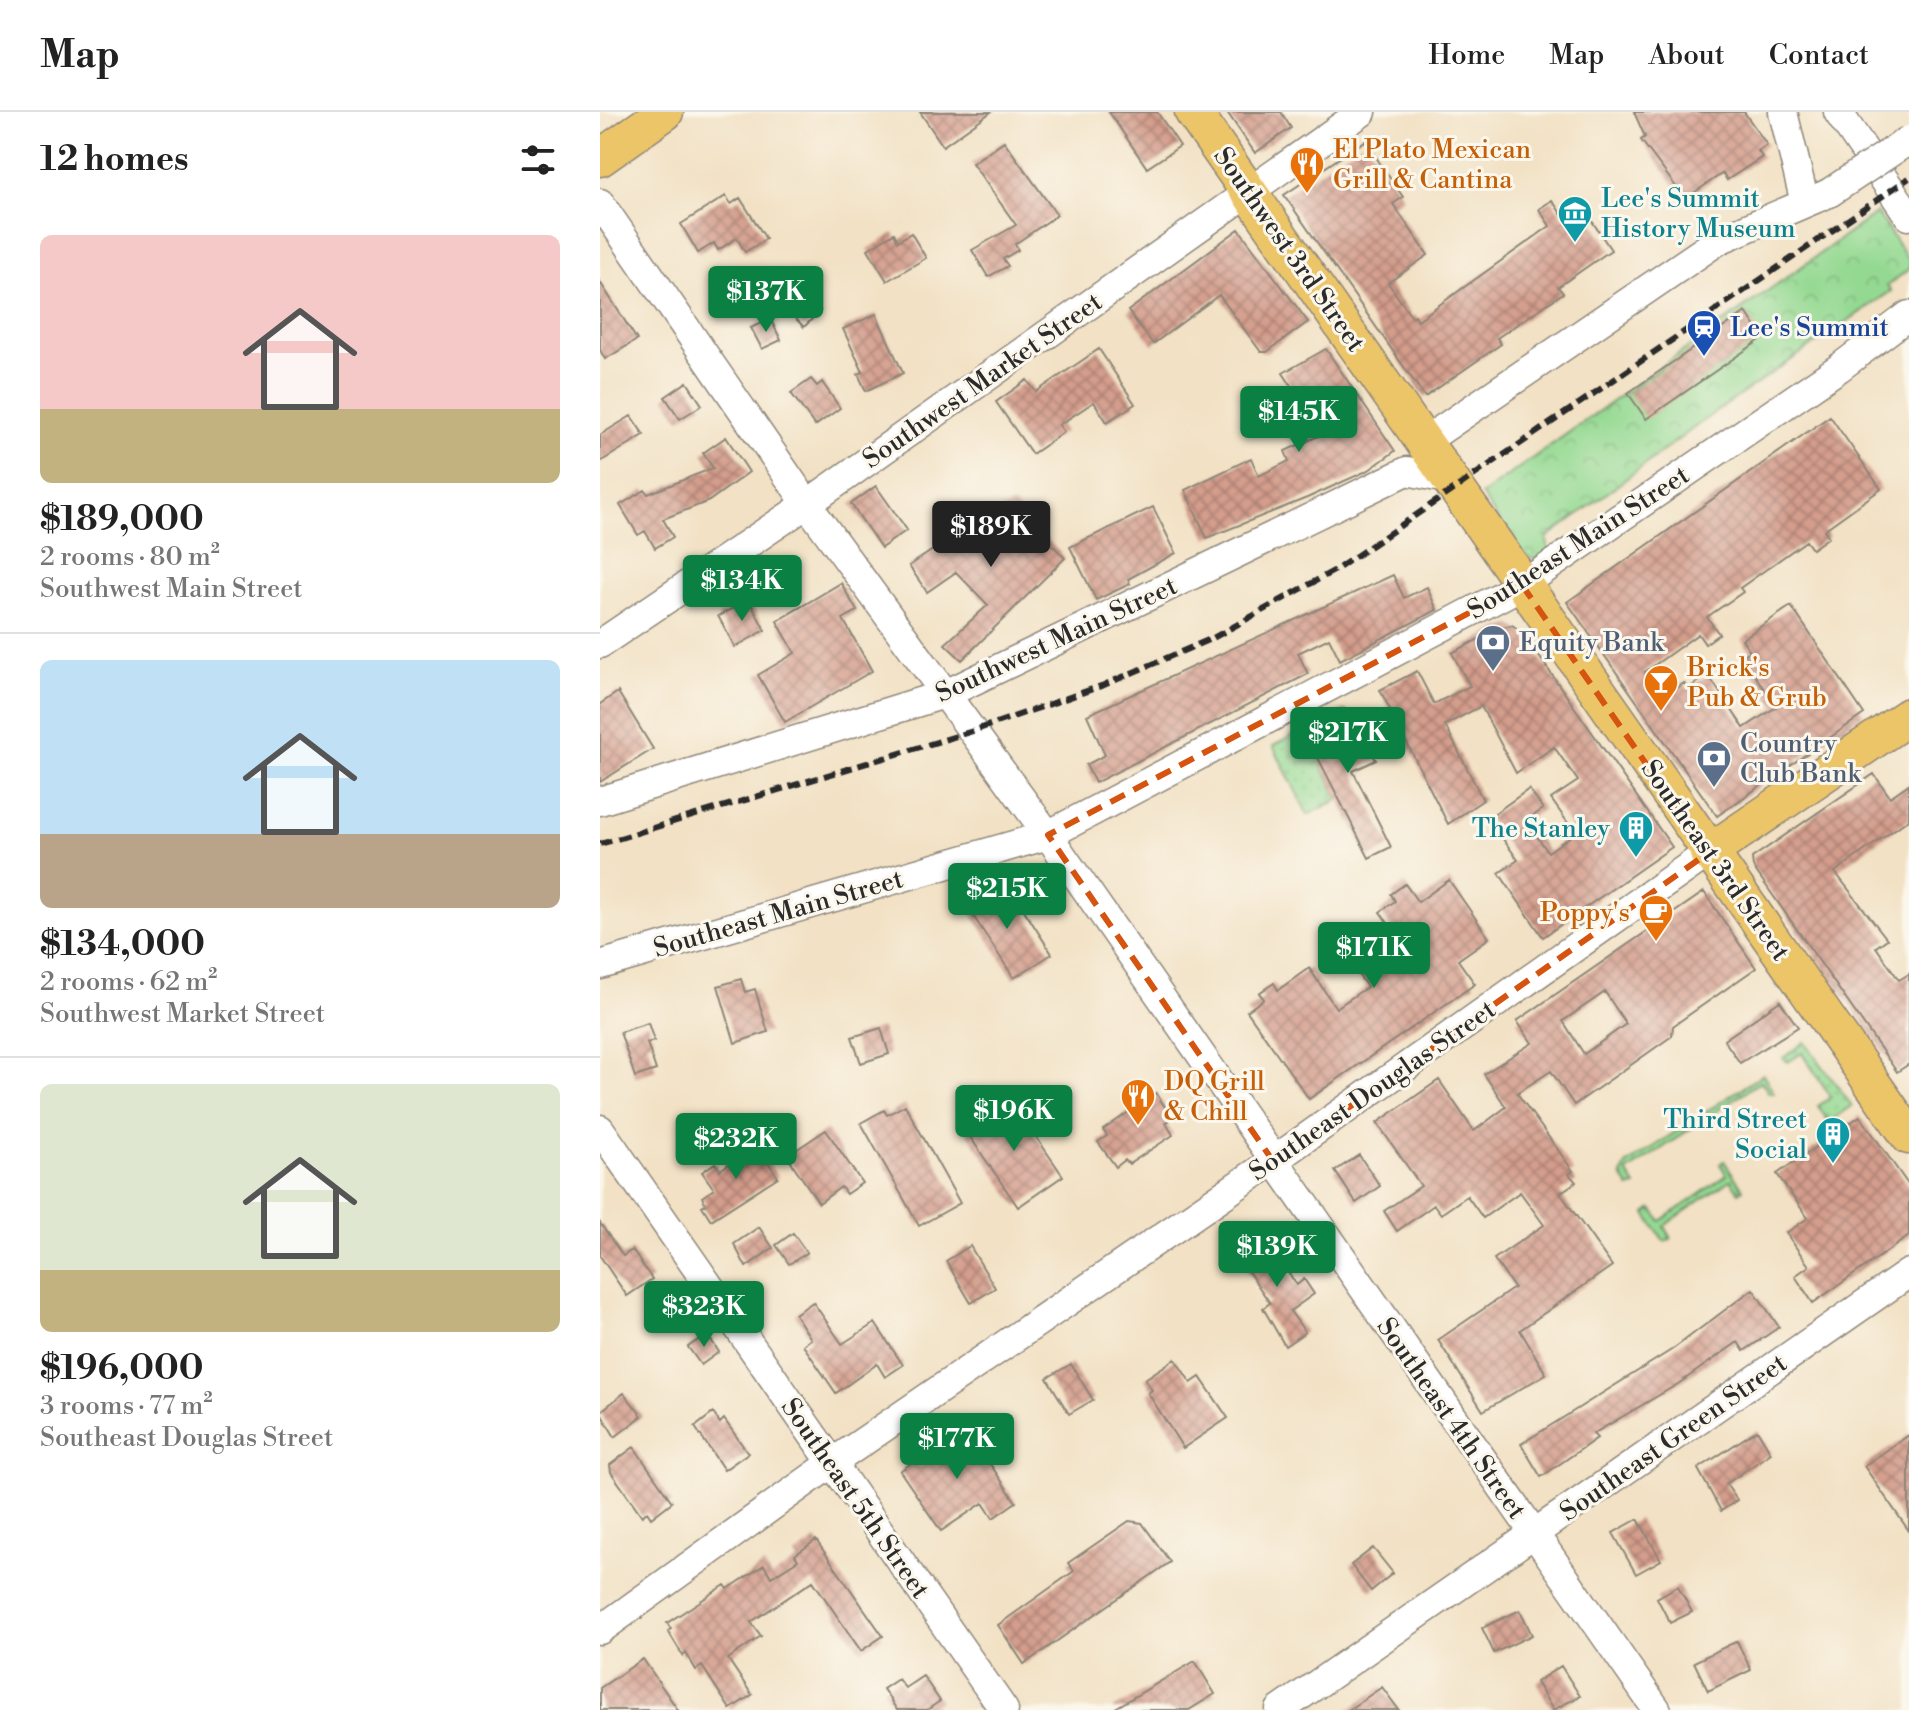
<!DOCTYPE html>
<meta charset="utf-8">
<style>
body{margin:0;font-family:"Libre Bodoni",serif;background:#f6f6f6;color:#222;height:100vh;display:flex;flex-direction:column;font-size:30px;white-space:nowrap}
*{box-sizing:border-box;margin:0}
p{font-size:26px;color:#767676}
.icon{flex:none;width:44px;height:44px;fill:none;stroke:currentColor;stroke-width:2;stroke-linecap:round;stroke-linejoin:round}
.map{position:relative;flex:1;overflow:hidden}
.sheet{display:flex;flex-direction:column;background:#fff;width:600px}
.sheet>*{flex:none}
.price{position:absolute;translate:-50% -68px;padding:0 18px;border-radius:8px;background:#0b8043;color:#fff;font-size:26px;line-height:52px;filter:drop-shadow(0 2px 4px #0008)}
.price::after{content:'';position:absolute;left:50%;top:48px;width:24px;height:18px;margin-left:-12px;background:inherit;clip-path:polygon(0 0,100% 0,50% 100%)}
.price.on{background:#222;color:#fff}
ul{padding:0;list-style:none}
li{display:grid;align-content:center;gap:16px;height:424px;padding:0 40px}
li+li{border-top:2px solid #e0e0e0}
li span{display:grid;place-items:center;height:248px;border-radius:12px;color:#555}
li>.icon{margin-inline-start:auto}
span .icon{width:144px;height:144px;fill:#fffc;stroke-width:1}
li b{font-size:34px}
h2{display:flex;justify-content:space-between;align-items:center;height:96px;padding:0 40px;font-size:34px}
header{display:flex;align-items:center;gap:48px;box-sizing:border-box;height:112px;padding:0 40px;background:#fff;border-bottom:2px solid #e0e0e0}
header strong{font-size:38px}
nav{display:flex;gap:44px;margin-inline-start:auto;font-size:28px}
main{display:flex;flex:1;min-height:0}
.map>svg:first-child{display:block}
.grass{fill:url(#grass-dots);stroke:#60825e;stroke-width:2}
.park{fill:url(#park-crowns);stroke:#60825e;stroke-width:2}
.building{fill:url(#building-cross-hatch);fill-rule:evenodd}
.lines{fill:none;stroke-linecap:round;stroke-linejoin:round}
.minor-casing{stroke:#8e8678;stroke-width:31}
.major-casing{stroke:#8e8678;stroke-width:39}
.minor{stroke:#fff;stroke-width:28}
.major{stroke:#edc569;stroke-width:36}
.rail{stroke:#2b2b2b;stroke-width:6;stroke-dasharray:12 6;stroke-linecap:butt}
.minor-bridge-casing{stroke:#8e8678;stroke-width:31;stroke-linecap:butt}
.minor-bridge{stroke:#fff;stroke-width:28}
.marked{fill:none;stroke:#d5540f;stroke-width:6;stroke-dasharray:16 10;stroke-linejoin:round}
.labels{text-anchor:middle;stroke-width:6;stroke-linejoin:round;paint-order:stroke}
.food-label{font-size:26px;fill:#c56008;stroke:#fbf7ec;text-anchor:start}
.culture-label{font-size:26px;fill:#0d838f;stroke:#fbf7ec;text-anchor:end}
.street-label{font-size:26px;fill:#2b2b2b;stroke:#fbf7ec}
.transit-label{font-size:26px;fill:#164399;stroke:#fbf7ec;text-anchor:start}
.service-label{font-size:26px;fill:#4e5e75;stroke:#fbf7ec;text-anchor:start}
</style>
<header>
<strong>Map</strong>
<nav><a>Home</a><a>Map</a><a>About</a><a>Contact</a></nav>
</header>
<main>
<section class="sheet">
<h2>12 homes<svg class="icon" aria-label="filters" viewBox="0 0 24 24"><path d="M4 7h16M4 17h16"/><circle cx="9" cy="7" r="2"/><circle cx="15" cy="17" r="2"/></svg></h2>
<ul>
<li><span style="background:linear-gradient(#f6c9c9 70%,#c2b280 0)"><svg class="icon" aria-label="home" viewBox="0 0 24 24"><path d="M3 11l9-7 9 7M6 9v11h12V9"/></svg></span><div><b>$189,000</b><p>2 rooms · 80 m²</p><p>Southwest Main Street</p></div></li>
<li><span style="background:linear-gradient(#bfe0f5 70%,#b9a48a 0)"><svg class="icon" aria-label="home" viewBox="0 0 24 24"><path d="M3 11l9-7 9 7M6 9v11h12V9"/></svg></span><div><b>$134,000</b><p>2 rooms · 62 m²</p><p>Southwest Market Street</p></div></li>
<li><span style="background:linear-gradient(#dfe7d0 75%,#c2b280 0)"><svg class="icon" aria-label="home" viewBox="0 0 24 24"><path d="M3 11l9-7 9 7M6 9v11h12V9"/></svg></span><div><b>$196,000</b><p>3 rooms · 77 m²</p><p>Southeast Douglas Street</p></div></li>
</ul>
</section>
<div class="map">
<svg width="1309" height="1598" viewBox="0 0 1309 1598">
<defs>
<pattern id="grass-dots" width="8" height="8" patternUnits="userSpaceOnUse" patternTransform="scale(2)"><rect width="8" height="8" fill="#94d992"/><path d="M2 2h.1M6 6h.1" fill="none" stroke="#80ba7e" stroke-width="1.8" stroke-linecap="round"/></pattern>
<pattern id="park-crowns" width="20" height="18" patternUnits="userSpaceOnUse" patternTransform="scale(2)"><rect width="20" height="18" fill="#94d992"/><path d="M2 6a3 3 0 1 1 6 0M12 15a3 3 0 1 1 6 0" fill="none" stroke="#80ba7e"/></pattern>
<pattern id="building-cross-hatch" width="8" height="8" patternUnits="userSpaceOnUse" patternTransform="scale(2)"><rect width="8" height="8" fill="#d49d8c"/><path d="M0 0l8 8M0 8l8-8" fill="none" stroke="#ac8073"/></pattern>
</defs>
<rect width="100%" height="100%" fill="#fbf7ec"/>
<filter id="ink" filterUnits="userSpaceOnUse"><feTurbulence type="fractalNoise" baseFrequency=".0125" numOctaves="2"/><feDisplacementMap in="SourceGraphic" scale="16" xChannelSelector="R" yChannelSelector="G"/><feConvolveMatrix kernelMatrix="1 2 1 2 8 2 1 2 1" color-interpolation-filters="sRGB"/></filter>
<filter id="wash" filterUnits="userSpaceOnUse"><feTurbulence type="fractalNoise" baseFrequency=".006" numOctaves="4" result="noise"/><feDisplacementMap in="SourceGraphic" scale="32" xChannelSelector="R" yChannelSelector="G"/><feGaussianBlur stdDeviation="1.8" result="paint"/><feColorMatrix in="noise" values="0 0 0 0 0 0 0 0 0 0 0 0 0 0 0 0 0 1.4 0 .05"/><feComposite in="paint" operator="in"/></filter>
<g filter="url(#wash)">
<rect width="100%" height="100%" fill="#f2e1c4"/>
<!-- grass -->
<path class="grass" d="M704,618L739,687L708,703L673,634Z
M1205,930L1252,994L1229,1010L1218,994L1231,985L1202,941L1188,950L1183,946Z
M1163,962L1174,981H1169L1161,969L1027,1060L1036,1074L1029,1076L1022,1064L1026,1053Z
M1124,1049L1143,1077L1139,1080L1130,1068L1064,1114L1071,1127L1064,1129L1046,1102L1052,1097L1061,1109L1127,1063L1120,1052Z"/>
<!-- park -->
<path class="park" d="M1277,101L1309,149V157L1287,174L1291,179L1107,306L947,426L949,444L936,448L923,443L881,383Z"/>
<g id="blocks">
<!-- building -->
<path class="building" d="M320,0H391L343,34Z
M509,0H557L580,34L547,56Z
M627,0H681L691,16L655,41Z
M1034,0H1144L1167,33L1158,39L1162,45L1127,68L1123,61L1085,87L1041,28L1045,25Z
M404,29L457,103L415,132L418,138L403,147L408,154L388,165L372,138L416,113L372,51Z
M765,29L803,85L793,92L828,143L788,171L812,205L815,203L818,208L950,114L939,97L952,88L964,106L982,94L1011,138L958,175L963,181L897,226L901,232L825,285L684,83Z
M126,84L131,92L140,86L166,127L145,140L137,126L118,138L114,131L98,141L81,112Z
M639,117L708,210L667,240H661L619,183L553,232L528,199Z
M294,121L298,129L311,121L326,146L287,169L268,137Z
M0,170L37,228L5,247L0,238Z
M202,180L220,199L204,215L186,197Z
M1146,200L1163,226L1046,307L1028,281Z
M276,202L303,261L266,279L258,262L263,260L243,217Z
M170,206L181,228L162,237L151,216Z
M499,237L535,292L507,310L494,290L459,313L464,320L432,342L396,290L427,268L436,280Z
M726,237L795,339L769,358L707,386L607,426L585,378L651,346L659,364L689,349L685,339L723,322L683,261Z
M211,267L217,274L222,270L240,296L215,314L191,281Z
M87,270L102,293L80,307L65,285Z
M31,304L44,323L0,350V323Z
M1230,304L1281,377L1224,418L1229,425L1212,437L1206,429L1140,476L1143,480L1107,505L1119,522L1105,532L1098,522L1045,560L1064,586L1084,571L1088,577L1108,563L1144,616L1176,595L1142,544L1150,539L1142,527L1191,494L1264,602L1117,704L967,490Z
M126,325L149,360L109,389L63,407L73,425L55,436L45,419L38,423L20,393L45,378L48,382L113,356L103,341Z
M276,374L307,418L281,436L251,392Z
M413,392L465,446L362,548L345,532L388,493L356,460L327,480L309,454L361,419Z
M553,395L576,441L528,467L530,472L496,488L470,435Z
M793,463L804,486L827,475L837,498L740,548L729,526L698,541L708,562L495,671L486,653L505,643L487,603Z
M241,471L257,499L243,507L272,559L185,610L158,563L195,541L177,509Z
M149,488L165,518L135,535L118,504Z
M912,513L922,520L1072,735L943,825L899,761L918,748L888,706L929,677L943,697L926,709L948,740L975,721L951,687L978,669L954,635L916,661L881,594L845,613L883,688L848,712L780,578L817,559L834,592L870,574L852,541L902,515Z
M18,580L53,637L0,670V592Z
M745,597L776,648L753,659L791,735L769,746L704,618Z
M1274,662L1290,685L1309,672V707L1235,760L1287,827L1276,835L1299,868L1309,862V952L1297,960L1153,755L1152,746Z
M384,768L408,805L422,795L452,842L414,866L360,784Z
M849,768L889,826L858,848L875,872L709,987L647,899L664,887L659,881L674,871L678,878L709,856L736,896L767,875L744,842L761,830L766,837L793,818L780,800L795,789L791,782L805,772L818,790Z
M1104,780L1156,856L1073,914L1072,924L974,993L951,959L917,981L973,1059L969,1062L976,1070L960,1081L1012,1154L920,1218L946,1262L883,1299L838,1228L914,1176L894,1147L944,1113L920,1080L883,1106L867,1084L841,1102L834,1093L797,1119L784,1099L821,1074L777,1011L839,968L874,1019L906,995L884,962L932,931L917,909ZM1005,880L1026,912L984,942L963,909Z
M141,867L145,880L155,877L168,920L135,931L118,874Z
M1180,889L1198,915L1140,951L1124,928Z
M48,911L54,929L47,931L56,958L35,965L20,920Z
M281,916L289,942L261,951L252,925Z
M556,981L572,1006L566,1011L573,1023L529,1052L525,1048L516,1055L498,1030L507,1024L503,1018Z
M410,987L463,1064L418,1095L366,1019Z
M305,993L360,1091L319,1114L261,1011L284,998L287,1003Z
M1260,1004L1309,1074V1124L1213,1191L1195,1164L1209,1154L1186,1121L1208,1106L1177,1062Z
M226,1018L262,1071L246,1082L241,1075L219,1091L187,1044Z
M156,1033L178,1065L111,1108L102,1094L106,1092L102,1085L114,1077L102,1060L115,1051L120,1058Z
M759,1043L780,1074L756,1091L735,1059Z
M0,1111L23,1144L32,1138L52,1167L27,1184L0,1144Z
M159,1115L173,1136L146,1155L134,1132Z
M193,1121L207,1141L189,1152L176,1133Z
M664,1126L697,1173L704,1167L714,1182L690,1199L705,1220L685,1234L663,1196L670,1191L638,1145Z
M370,1134L395,1176L371,1191L346,1149Z
M1153,1177L1179,1215L1144,1239L1138,1230L1078,1272L993,1322L997,1326L941,1365L921,1332L1073,1237Z
M213,1190L242,1232L275,1211L303,1253L285,1265L277,1252L236,1281L203,1233L211,1227L195,1202Z
M107,1222L119,1240L101,1253L88,1235Z
M575,1247L591,1271L600,1265L628,1306L583,1336L548,1281L552,1278L545,1267Z
M471,1252L493,1288L469,1302L447,1266Z
M24,1281L42,1304L15,1325L0,1300Z
M113,1301L120,1311L124,1307L148,1341L124,1358L95,1315Z
M364,1314L416,1390L393,1406L383,1391L341,1419L300,1359Z
M1157,1318L1171,1341L1126,1372L1137,1388L1121,1399L1098,1357Z
M1309,1323V1419L1264,1354Z
M34,1335L72,1390L51,1406L47,1400L42,1404L11,1360L10,1353Z
M1038,1407L1061,1448L1036,1462L1013,1421Z
M529,1409L542,1411L570,1450L424,1552L398,1513L474,1459L468,1451Z
M216,1428L283,1524L261,1539L213,1469L151,1510L161,1524L128,1547L152,1583L130,1597L102,1554L96,1558L86,1541L83,1544L68,1519L71,1517L67,1511L125,1473L128,1477L164,1453L171,1465L198,1448L195,1443Z
M773,1436L793,1461L771,1479L751,1453Z
M1078,1474L1092,1500L1070,1511L1057,1486Z
M920,1498L932,1523L894,1541L882,1516Z
M1137,1529L1151,1558L1108,1579L1094,1550Z
M43,1547L78,1598H0V1576Z
M595,1549L615,1582L589,1598H512Z
M961,1554L980,1584L953,1598L936,1570Z
M323,1564L340,1589L327,1598H297L283,1577L298,1567L305,1576Z
M782,1575L799,1598H748Z"/>
</g>
</g>
<g filter="url(#ink)">
<use href="#blocks" fill-opacity="0" stroke="#8e8678" stroke-width="2"/>
<g class="lines">
<!-- minor casing -->
<g class="minor-casing">
<path id="minor" d="M1183,0L1205,91
M1238,0L1309,104
M0,91L207,392L448,723L1057,1598
M825,329L1119,128L1229,81
M0,532L207,392L762,0
M0,689L348,581L807,359L852,368
M0,853L448,723L922,473L1239,256L1309,203
M0,1017L404,1598
M0,1518L232,1351L673,1049L1108,741
M680,1598L1309,1161"/>
</g>
<!-- major casing -->
<g class="major-casing">
<path id="major" d="M593,0L1309,1024
M0,46L65,0
M1108,741L1309,604"/>
</g>
<!-- minor -->
<use href="#minor" class="minor"/>
<!-- major -->
<use href="#major" class="major"/>
<!-- rail -->
<path class="rail" d="M0,732L373,619L504,573L613,526L737,457L1309,66"/>
<!-- minor-bridge casing -->
<g class="minor-bridge-casing">
<path id="minor-bridge" d="M1229,81L1309,28"/>
</g>
<!-- minor-bridge -->
<use href="#minor-bridge" class="minor-bridge"/>
</g>
</g>
<!-- marked area -->
<path class="marked" d="M922,473L1108,741L673,1049L448,723Z"/>
<!-- icons -->
<defs>
<g id="restaurant-pin" transform="scale(1.8)"><path d="M0 17L-7.5 6A9.5 9.5 0 1 1 7.5 6Z" fill="#e8710a" stroke="#fbf7ec"/><path d="M-5-6h1v4h1v-4h1v4h1v-4h1v5L-1.5 .5V6h-2V.5L-5-1ZM5-6V6H3V1.5H1.5Q1.5-4 5-6Z" fill="#fff"/></g>
<g id="museum-pin" transform="scale(1.8)"><path d="M0 17L-7.5 6A9.5 9.5 0 1 1 7.5 6Z" fill="#0f9aa8" stroke="#fbf7ec"/><path d="M0-6L6-3V-2H-6V-3ZM-5-1h2V3h-2ZM-1-1h2V3h-2ZM3-1h2V3H3ZM-6 4H6V6H-6Z" fill="#fff"/></g>
<g id="station-pin" transform="scale(1.8)"><path d="M0 17L-7.5 6A9.5 9.5 0 1 1 7.5 6Z" fill="#1a4fb4" stroke="#fbf7ec"/><path d="M-3-6H3Q5-6 5-4V2Q5 4 3 4L4.5 6H3L1.5 4h-3L-3 6H-4.5L-3 4Q-5 4-5 2V-4Q-5-6-3-6ZM-3.5-4v3h7v-3ZM-3.5 1v1.5H-2V1ZM2 1v1.5H3.5V1Z" fill="#fff"/></g>
<g id="bank-pin" transform="scale(1.8)"><path d="M0 17L-7.5 6A9.5 9.5 0 1 1 7.5 6Z" fill="#5c6f8a" stroke="#fbf7ec"/><path d="M-6-4H6V4H-6ZM0-2.3a2.3 2.3 0 1 0 0 4.6a2.3 2.3 0 1 0 0-4.6Z" fill="#fff"/></g>
<g id="bar-pin" transform="scale(1.8)"><path d="M0 17L-7.5 6A9.5 9.5 0 1 1 7.5 6Z" fill="#e8710a" stroke="#fbf7ec"/><path d="M-6-5H6L.8 .8V4.5H3.5V6h-7V4.5H-.8V.8Z" fill="#fff"/></g>
<g id="building-pin" transform="scale(1.8)"><path d="M0 17L-7.5 6A9.5 9.5 0 1 1 7.5 6Z" fill="#0f9aa8" stroke="#fbf7ec"/><path d="M-4-6H4V6H1V3H-1V6H-4ZM-2.5-4.3h1.7v1.8h-1.7ZM.8-4.3h1.7v1.8H.8ZM-2.5-1h1.7V.8h-1.7ZM.8-1h1.7V.8H.8Z" fill="#fff"/></g>
<g id="cafe-pin" transform="scale(1.8)"><path d="M0 17L-7.5 6A9.5 9.5 0 1 1 7.5 6Z" fill="#e8710a" stroke="#fbf7ec"/><path d="M-5.5-4.5H6V0H3Q3 3.5 0 3.5H-2.5Q-5.5 3.5-5.5 0ZM3-3.2v2h1.7v-2ZM-6 4.5H4V6H-6Z" fill="#fff"/></g>
</defs>
<g fill-rule="evenodd">
<use href="#restaurant-pin" x="707" y="52"/>
<use href="#museum-pin" x="975" y="101"/>
<use href="#station-pin" x="1104" y="215"/>
<use href="#bank-pin" x="893" y="530"/>
<use href="#bar-pin" x="1061" y="570"/>
<use href="#bank-pin" x="1114" y="646"/>
<use href="#building-pin" x="1036" y="716"/>
<use href="#cafe-pin" x="1056" y="800"/>
<use href="#restaurant-pin" x="538" y="984"/>
<use href="#building-pin" x="1233" y="1022"/>
</g>
<g class="labels">
<!-- food labels -->
<g class="food-label">
<text x="733" y="46">El Plato Mexican<tspan x="733" dy="30">Grill &amp; Cantina</tspan></text>
<text x="1087" y="564">Brick's<tspan x="1087" dy="30">Pub &amp; Grub</tspan></text>
<text x="1030" y="809" text-anchor="end">Poppy's</text>
<text x="564" y="978">DQ Grill<tspan x="564" dy="30">&amp; Chill</tspan></text>
</g>
<!-- culture labels -->
<g class="culture-label">
<text x="1001" y="95" text-anchor="start">Lee's Summit<tspan x="1001" dy="30">History Museum</tspan></text>
<text x="1010" y="725">The Stanley</text>
<text x="1207" y="1016">Third Street<tspan x="1207" dy="30">Social</tspan></text>
</g>
<!-- street labels -->
<g class="street-label">
<text transform="translate(690 137) rotate(55)" y="9">Southwest 3rd Street</text>
<text transform="translate(382 268) rotate(-35)" y="9">Southwest Market Street</text>
<text transform="translate(978 430) rotate(-33)" y="9">Southeast Main Street</text>
<text transform="translate(456 527) rotate(-25)" y="9">Southwest Main Street</text>
<text transform="translate(1116 748) rotate(55)" y="9">Southeast 3rd Street</text>
<text transform="translate(178 801) rotate(-16)" y="9">Southeast Main Street</text>
<text transform="translate(772 978) rotate(-35)" y="9">Southeast Douglas Street</text>
<text transform="translate(852 1306) rotate(55)" y="9">Southeast 4th Street</text>
<text transform="translate(1073 1325) rotate(-35)" y="9">Southeast Green Street</text>
<text transform="translate(256 1386) rotate(55)" y="9">Southeast 5th Street</text>
</g>
<!-- transit labels -->
<g class="transit-label">
<text x="1130" y="224">Lee's Summit</text>
</g>
<!-- service labels -->
<g class="service-label">
<text x="919" y="539">Equity Bank</text>
<text x="1140" y="640">Country<tspan x="1140" dy="30">Club Bank</tspan></text>
</g>
</g>
</svg>
<b class="price" style="left:166px;top:222px">$137K</b>
<b class="price" style="left:699px;top:342px">$145K</b>
<b class="price on" style="left:391px;top:457px">$189K</b>
<b class="price" style="left:142px;top:511px">$134K</b>
<b class="price" style="left:748px;top:663px">$217K</b>
<b class="price" style="left:407px;top:819px">$215K</b>
<b class="price" style="left:774px;top:878px">$171K</b>
<b class="price" style="left:414px;top:1041px">$196K</b>
<b class="price" style="left:136px;top:1069px">$232K</b>
<b class="price" style="left:677px;top:1177px">$139K</b>
<b class="price" style="left:104px;top:1237px">$323K</b>
<b class="price" style="left:357px;top:1369px">$177K</b>
</div>
</main>
